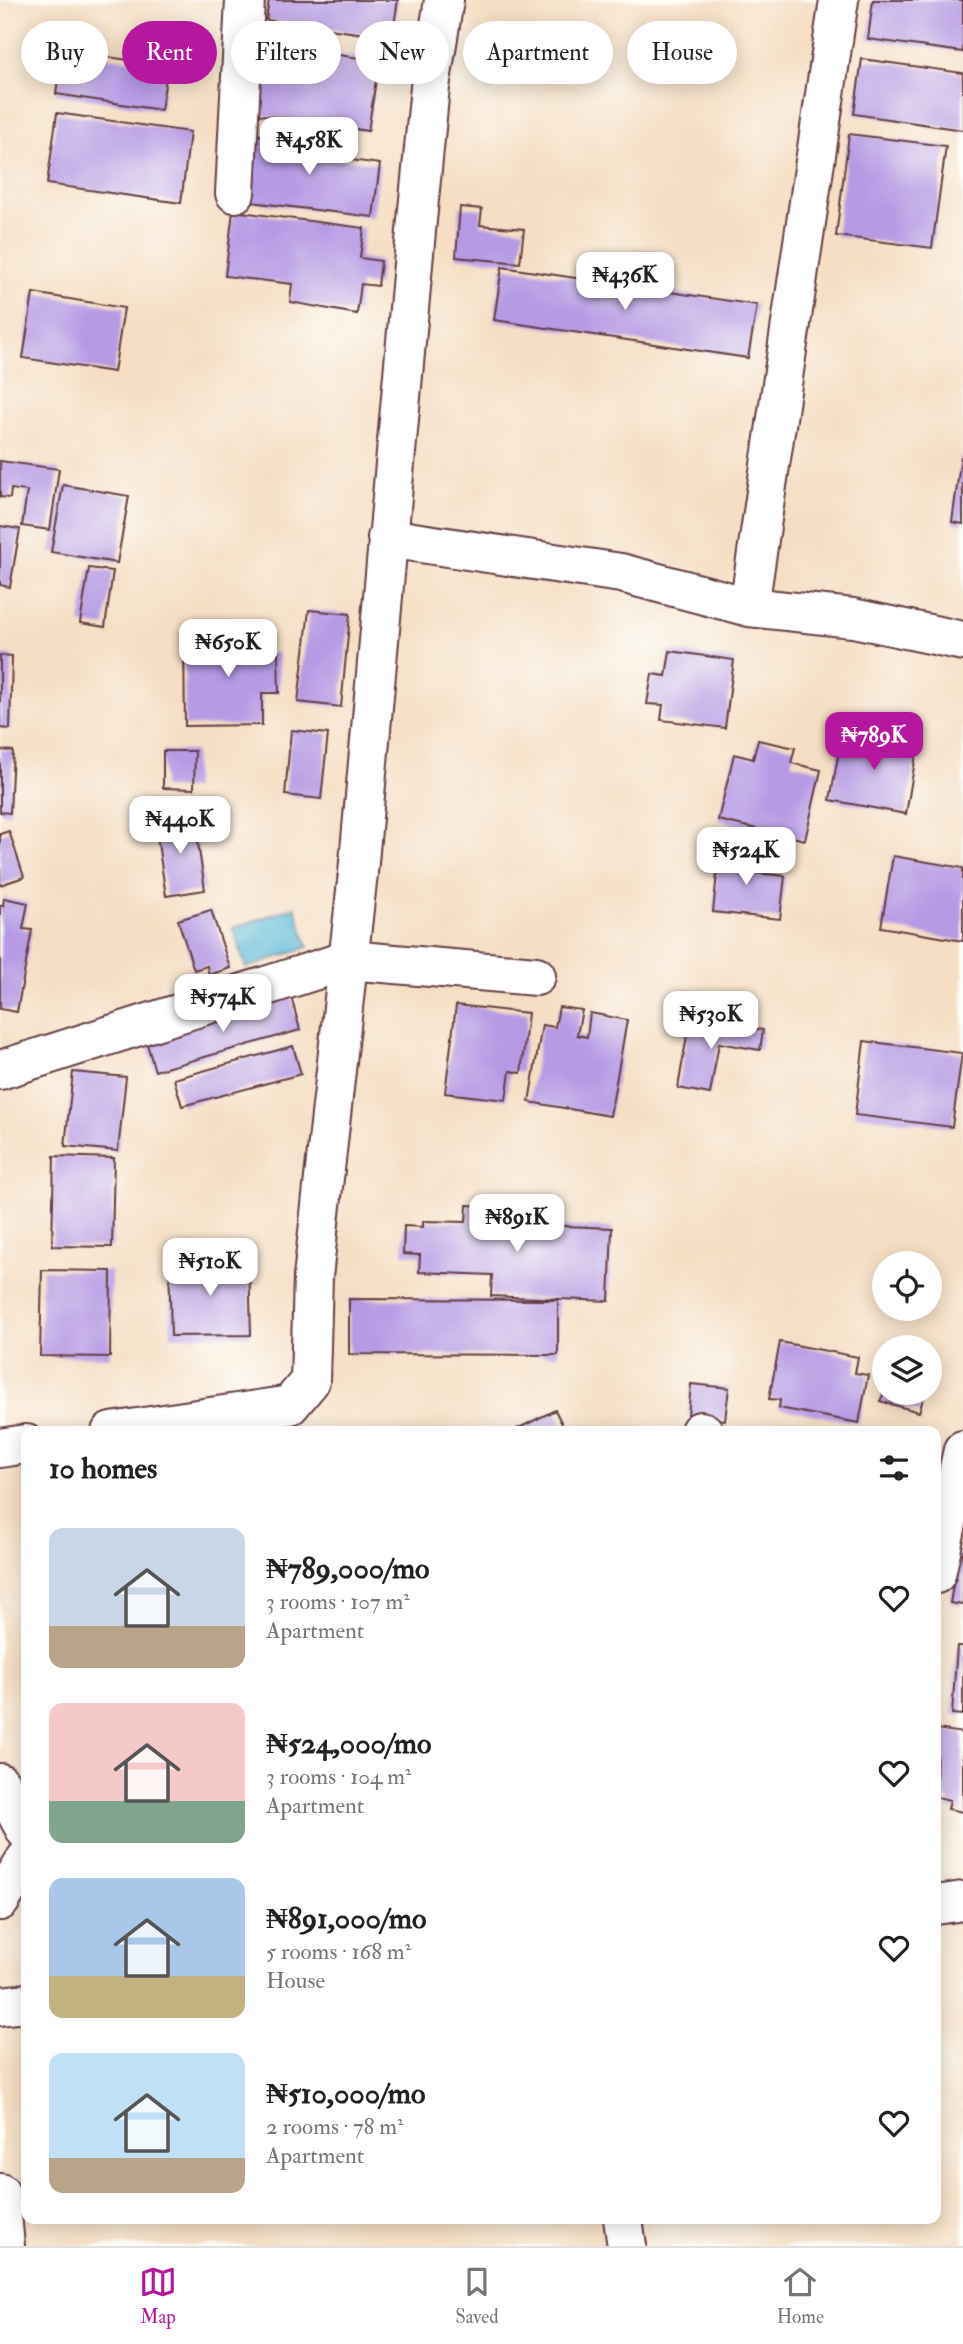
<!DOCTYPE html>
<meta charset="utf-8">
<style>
body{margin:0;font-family:"IM FELL Double Pica",serif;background:#f6f6f6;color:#222;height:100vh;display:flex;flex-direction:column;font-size:26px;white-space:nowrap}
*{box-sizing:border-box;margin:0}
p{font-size:23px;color:#767676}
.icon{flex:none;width:38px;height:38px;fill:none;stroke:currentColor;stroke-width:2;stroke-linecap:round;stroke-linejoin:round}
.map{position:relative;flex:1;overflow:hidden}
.sheet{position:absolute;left:21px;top:1426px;width:920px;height:798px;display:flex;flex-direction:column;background:#fff;border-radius:14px;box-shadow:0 4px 18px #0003}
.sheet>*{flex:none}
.top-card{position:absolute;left:21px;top:21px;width:922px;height:63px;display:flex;gap:14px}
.controls{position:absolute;left:872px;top:1251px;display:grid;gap:14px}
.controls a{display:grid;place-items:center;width:70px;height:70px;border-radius:50%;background:#fff;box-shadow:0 4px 18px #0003;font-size:35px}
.price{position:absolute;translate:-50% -60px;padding:0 16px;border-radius:14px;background:#fff;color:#222;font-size:23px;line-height:46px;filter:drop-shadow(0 2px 4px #0008)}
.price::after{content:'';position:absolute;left:50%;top:42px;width:21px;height:16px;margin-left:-10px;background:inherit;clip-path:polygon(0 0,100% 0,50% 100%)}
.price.current{background:#b5179e;color:#fff}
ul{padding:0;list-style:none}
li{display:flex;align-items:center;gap:21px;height:175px;padding:0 28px}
li span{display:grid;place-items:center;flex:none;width:196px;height:140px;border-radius:14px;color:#555}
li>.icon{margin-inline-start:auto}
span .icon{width:84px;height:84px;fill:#fffc;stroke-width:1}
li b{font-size:30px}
h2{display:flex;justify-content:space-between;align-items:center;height:84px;padding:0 28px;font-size:30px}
.chip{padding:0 24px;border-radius:32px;background:#fff;box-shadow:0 4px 18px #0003;font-size:24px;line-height:63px}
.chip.current{background:#b5179e;color:#fff}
.tabs{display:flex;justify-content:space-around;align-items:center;height:98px;border-top:2px solid #e0e0e0;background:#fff;font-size:19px;color:#767676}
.tabs a{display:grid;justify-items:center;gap:4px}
.tabs .current{color:#b5179e}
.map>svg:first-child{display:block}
.water{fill:#58b7d7;stroke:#516b81;stroke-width:2}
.building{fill:#b69ae4}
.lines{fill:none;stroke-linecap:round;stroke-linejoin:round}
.minor-casing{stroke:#643c42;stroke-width:42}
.minor{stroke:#fff;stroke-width:38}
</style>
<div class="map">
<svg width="963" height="2246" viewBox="0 0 963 2246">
<rect width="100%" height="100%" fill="#fdfcf7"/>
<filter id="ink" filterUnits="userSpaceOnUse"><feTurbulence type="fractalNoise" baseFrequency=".0143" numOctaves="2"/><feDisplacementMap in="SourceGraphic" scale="14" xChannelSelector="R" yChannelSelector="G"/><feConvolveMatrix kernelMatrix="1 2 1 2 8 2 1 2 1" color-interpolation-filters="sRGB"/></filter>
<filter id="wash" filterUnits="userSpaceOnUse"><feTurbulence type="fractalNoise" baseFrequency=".00686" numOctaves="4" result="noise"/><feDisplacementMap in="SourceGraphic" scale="28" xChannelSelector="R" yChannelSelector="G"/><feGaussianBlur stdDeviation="1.57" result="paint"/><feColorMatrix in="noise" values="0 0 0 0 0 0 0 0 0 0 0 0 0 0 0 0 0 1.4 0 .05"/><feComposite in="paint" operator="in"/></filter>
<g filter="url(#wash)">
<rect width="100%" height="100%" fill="#f5dec3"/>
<!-- water -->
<path class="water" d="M295,907L308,947L246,968L233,928Z"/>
<g id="blocks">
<!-- building -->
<path class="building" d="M269,0H398L392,38L266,20Z
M873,0H963V52L868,39Z
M266,44L379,61L368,131L256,114Z
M62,50L168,66L161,110L56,94Z
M862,59L963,73V130L854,114Z
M57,113L190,132L181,203L47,184Z
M251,134L338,145L336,158L380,164L373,217L243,201Z
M849,134L946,146L932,248L836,236Z
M460,207L482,209L480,225L524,229L520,263L456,257Z
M233,211L364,228L360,258L381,261L378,286L361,284L357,314L290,302L292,284L225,276Z
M502,267L757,305L748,358L494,320Z
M33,293L124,308L114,372L23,358Z
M961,457H963V524L952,522Z
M0,461L59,469L50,530L22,526L27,491L11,489L10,498L0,497Z
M63,485L129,496L117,563L51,552Z
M0,526L20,529L10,587L0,585Z
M89,568L113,571L105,627L80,623Z
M309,610L350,614L341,707L298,702Z
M261,632L262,653H278L279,693H262V725L185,726L184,643L201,642V633Z
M670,651L734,660L725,728L661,720L663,705L647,704L652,674L666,676Z
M0,655L12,656L10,729L0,728Z
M843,729L918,743L906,814L830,800Z
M291,730L328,734L321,799L285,795Z
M758,740L795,748L791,763L821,770L805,840L718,820L734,754L753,759Z
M0,750L13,751L10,813L0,812Z
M163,751H195L194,789L163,788Z
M194,816L205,890L166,896L155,823Z
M9,831L24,877L0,885V834Z
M720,844L750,847L747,872L785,876L780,919L713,912Z
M893,856L963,868V941L881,927Z
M4,898L28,903L23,929L32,930L17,1012L0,1009V905L3,906Z
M211,910L230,968L209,975L207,966L194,970L178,920Z
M291,996L300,1030L155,1071L145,1037Z
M456,1005L528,1013L521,1073L510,1071L506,1100L445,1093Z
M559,1007L582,1010L577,1035L587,1037L590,1013L627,1020L610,1116L529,1102L542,1025L555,1027Z
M690,1018L763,1030L760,1050L719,1043L710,1094L678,1088Z
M864,1041L962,1053L952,1127L855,1115Z
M293,1046L301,1074L182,1106L174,1079Z
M73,1072L126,1077L118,1151L65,1146Z
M54,1156L114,1158L112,1247L52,1246Z
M467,1205L519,1208L518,1224L612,1228L609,1301L491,1296L492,1275L419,1272L420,1255L403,1254L404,1226L423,1227V1221L466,1222Z
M249,1260L251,1335L171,1336L169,1261Z
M42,1270L111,1271L110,1357L40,1356Z
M349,1299L558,1300V1355L349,1354Z
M780,1342L858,1357L855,1373L868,1375L859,1423L779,1408L780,1400L769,1399Z
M691,1384L729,1388L725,1420L688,1416Z
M884,1393H925L919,1412L880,1401Z
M555,1410L566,1432H511Z
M959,1552L963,1553V1605L950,1603Z
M957,1646H963V1715L952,1714Z
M937,1729L963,1733V1812L948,1809L950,1800L936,1797Z"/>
</g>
</g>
<g filter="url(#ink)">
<use href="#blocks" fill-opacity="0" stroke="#643c42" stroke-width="2"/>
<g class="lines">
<!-- minor casing -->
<g class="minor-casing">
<path id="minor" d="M235,193L245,0
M387,538L621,573L749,607L853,618L963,641
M749,607L839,0
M0,1070L348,960L536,976
M700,1431L704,1432
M111,1432L290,1405L310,1381L313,1277L358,873L417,220L430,87L444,0
M0,1448L26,1444
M936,1574L963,1450
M0,1783L26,1831
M0,1901L26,1859
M936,1905L963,1901
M0,2006L26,2003
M0,2193L5,2246
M623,2219L627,2246"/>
</g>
<!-- minor -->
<use href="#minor" class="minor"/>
</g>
</g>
</svg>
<div class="controls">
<a><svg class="icon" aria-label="locate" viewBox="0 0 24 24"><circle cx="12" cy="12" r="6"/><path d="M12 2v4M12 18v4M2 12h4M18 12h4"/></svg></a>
<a><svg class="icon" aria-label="layers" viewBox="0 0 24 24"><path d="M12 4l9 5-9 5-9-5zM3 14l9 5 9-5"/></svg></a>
</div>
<b class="price" style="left:309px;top:177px">₦458K</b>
<b class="price" style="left:625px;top:312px">₦436K</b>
<b class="price" style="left:228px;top:679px">₦650K</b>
<b class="price current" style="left:874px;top:772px">₦789K</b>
<b class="price" style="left:180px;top:856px">₦440K</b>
<b class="price" style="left:746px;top:887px">₦524K</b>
<b class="price" style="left:223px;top:1034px">₦574K</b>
<b class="price" style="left:711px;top:1051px">₦530K</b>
<b class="price" style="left:517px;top:1254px">₦891K</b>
<b class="price" style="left:210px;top:1298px">₦510K</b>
<div class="top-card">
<a class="chip">Buy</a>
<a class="chip current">Rent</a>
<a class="chip">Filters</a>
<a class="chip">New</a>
<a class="chip">Apartment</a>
<a class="chip">House</a>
</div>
<section class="sheet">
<h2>10 homes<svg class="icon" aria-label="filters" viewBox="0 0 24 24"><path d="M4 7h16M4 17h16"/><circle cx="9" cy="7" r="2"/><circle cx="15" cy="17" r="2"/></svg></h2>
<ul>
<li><span style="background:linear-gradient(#c9d6e8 70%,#b9a48a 0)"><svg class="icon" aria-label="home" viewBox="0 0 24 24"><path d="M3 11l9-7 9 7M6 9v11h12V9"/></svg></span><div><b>₦789,000/mo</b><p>3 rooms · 107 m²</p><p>Apartment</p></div><svg class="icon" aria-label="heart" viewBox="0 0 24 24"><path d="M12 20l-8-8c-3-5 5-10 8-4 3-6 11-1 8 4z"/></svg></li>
<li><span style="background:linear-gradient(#f6c9c9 70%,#7fa58c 0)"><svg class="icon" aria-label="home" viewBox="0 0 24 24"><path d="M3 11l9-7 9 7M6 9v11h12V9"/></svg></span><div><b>₦524,000/mo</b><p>3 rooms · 104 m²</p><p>Apartment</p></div><svg class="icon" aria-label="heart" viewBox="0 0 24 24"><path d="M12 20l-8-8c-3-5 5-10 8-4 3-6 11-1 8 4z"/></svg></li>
<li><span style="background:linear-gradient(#a9c7e8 70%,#c2b280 0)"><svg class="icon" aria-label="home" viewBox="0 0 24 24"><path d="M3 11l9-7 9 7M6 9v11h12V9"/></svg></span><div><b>₦891,000/mo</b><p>5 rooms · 168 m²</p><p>House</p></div><svg class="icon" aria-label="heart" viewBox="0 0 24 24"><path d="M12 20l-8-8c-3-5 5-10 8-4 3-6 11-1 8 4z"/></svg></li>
<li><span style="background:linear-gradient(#bfe0f5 75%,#b9a48a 0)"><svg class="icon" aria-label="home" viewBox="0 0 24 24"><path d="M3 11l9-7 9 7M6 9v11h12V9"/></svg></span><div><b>₦510,000/mo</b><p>2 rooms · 78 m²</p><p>Apartment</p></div><svg class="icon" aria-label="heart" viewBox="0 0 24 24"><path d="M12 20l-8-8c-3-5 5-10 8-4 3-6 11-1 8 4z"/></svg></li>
</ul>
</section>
</div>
<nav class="tabs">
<a class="current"><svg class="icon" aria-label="map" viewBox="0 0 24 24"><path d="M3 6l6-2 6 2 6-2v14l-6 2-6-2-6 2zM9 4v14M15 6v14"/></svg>Map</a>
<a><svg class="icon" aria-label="saved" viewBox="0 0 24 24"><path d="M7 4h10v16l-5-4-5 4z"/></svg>Saved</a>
<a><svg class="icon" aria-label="home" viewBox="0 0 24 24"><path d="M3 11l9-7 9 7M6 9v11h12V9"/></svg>Home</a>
</nav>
